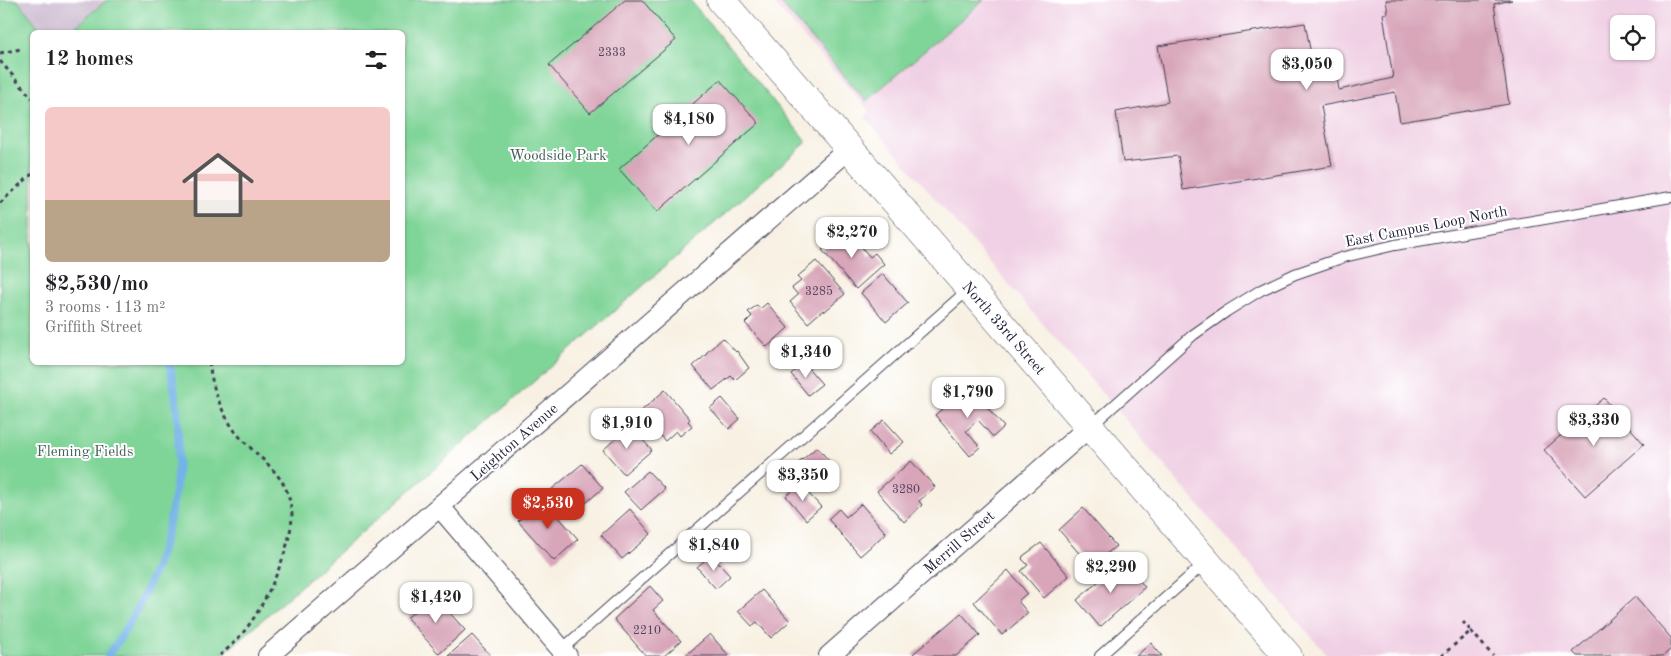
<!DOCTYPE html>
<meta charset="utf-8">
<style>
body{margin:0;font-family:"Old Standard TT",serif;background:#f2f2f2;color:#202124;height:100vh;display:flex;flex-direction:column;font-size:19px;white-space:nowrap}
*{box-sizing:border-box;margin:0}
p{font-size:16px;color:#757577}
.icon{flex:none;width:28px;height:28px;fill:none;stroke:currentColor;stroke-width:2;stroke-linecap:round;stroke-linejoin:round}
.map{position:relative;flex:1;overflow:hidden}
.sheet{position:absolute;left:30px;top:30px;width:375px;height:335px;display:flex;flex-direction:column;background:#fff;border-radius:8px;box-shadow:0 1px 4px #0004}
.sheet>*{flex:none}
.tools{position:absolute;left:1610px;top:15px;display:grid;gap:10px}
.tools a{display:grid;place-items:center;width:45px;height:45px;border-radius:8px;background:#fff;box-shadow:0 1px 4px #0004;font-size:25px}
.price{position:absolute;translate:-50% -42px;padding:0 11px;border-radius:10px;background:#fff;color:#222;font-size:16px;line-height:32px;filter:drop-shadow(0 1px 2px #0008)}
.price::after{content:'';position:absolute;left:50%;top:30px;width:15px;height:11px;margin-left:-8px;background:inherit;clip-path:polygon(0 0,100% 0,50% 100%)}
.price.selected{background:#c8321e;color:#fff}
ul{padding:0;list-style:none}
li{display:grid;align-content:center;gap:10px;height:265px;padding:0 15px}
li+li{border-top:1px solid #e0e0e0}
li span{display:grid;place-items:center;height:155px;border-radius:8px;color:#555}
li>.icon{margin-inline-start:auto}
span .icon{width:90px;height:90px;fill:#fffc;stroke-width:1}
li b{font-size:21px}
h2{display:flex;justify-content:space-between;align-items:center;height:60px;padding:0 15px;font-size:21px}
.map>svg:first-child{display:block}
.built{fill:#f0d0e4;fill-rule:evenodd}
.industrial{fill:#cebed1}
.green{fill:#7fd497;stroke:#507b69}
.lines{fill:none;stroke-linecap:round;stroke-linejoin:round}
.stream{stroke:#74b3e7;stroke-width:8}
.building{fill:#d8a5b9}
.service-casing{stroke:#424154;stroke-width:12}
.minor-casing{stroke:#424154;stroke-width:22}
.secondary-casing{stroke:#424154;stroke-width:29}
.path{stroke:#424154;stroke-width:3;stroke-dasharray:4 4;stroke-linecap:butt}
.service{stroke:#fff;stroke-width:10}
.minor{stroke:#fff;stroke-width:20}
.secondary{stroke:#fff;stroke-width:28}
.labels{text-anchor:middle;stroke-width:4;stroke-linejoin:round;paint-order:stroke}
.number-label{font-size:12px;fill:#50435a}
.park-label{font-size:15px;fill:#43605b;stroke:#fff}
.street-label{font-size:15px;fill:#22223b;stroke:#fff}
</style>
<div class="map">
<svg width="1671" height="656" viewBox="0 0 1671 656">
<rect width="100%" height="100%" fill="#fff"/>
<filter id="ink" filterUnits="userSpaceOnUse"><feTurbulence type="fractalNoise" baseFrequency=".02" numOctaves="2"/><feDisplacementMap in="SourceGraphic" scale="10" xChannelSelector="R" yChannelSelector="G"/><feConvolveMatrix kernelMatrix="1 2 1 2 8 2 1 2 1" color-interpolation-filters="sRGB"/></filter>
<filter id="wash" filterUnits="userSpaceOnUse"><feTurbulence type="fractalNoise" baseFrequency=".0096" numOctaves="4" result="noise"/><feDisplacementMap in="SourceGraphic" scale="20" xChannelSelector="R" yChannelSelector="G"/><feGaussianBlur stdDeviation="1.12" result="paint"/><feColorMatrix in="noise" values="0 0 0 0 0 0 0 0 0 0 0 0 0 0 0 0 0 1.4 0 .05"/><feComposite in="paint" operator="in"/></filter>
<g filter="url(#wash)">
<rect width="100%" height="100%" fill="#f8f1e3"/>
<!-- built -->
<path class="built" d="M771,0H1671V656H1328L865,117L870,112ZM1619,24H1646V51H1619Z"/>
<!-- industrial -->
<path class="industrial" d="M17,0H107L69,32H43Z"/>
<!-- green -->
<path class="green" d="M0,0H17L43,32H32V362H402V32H69L107,0H690L807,142L221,656H0Z
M778,0H984L866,101Z"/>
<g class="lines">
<!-- stream -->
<path class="stream" d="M108,656C169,572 194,465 169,362"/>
</g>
<g id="blocks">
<!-- building -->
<path class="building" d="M625,0H642L676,40L590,113L549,65Z
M1386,0H1512L1494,4L1509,104L1400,122L1395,92L1321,106L1332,166L1183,190L1178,156L1123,162L1116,112L1168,102L1158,46L1305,23L1315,75L1336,72L1339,90L1393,78L1383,14L1388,13Z
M720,80L759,123L657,212L619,169Z
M846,229L870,257L875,253L884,264L856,289L822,250Z
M816,261L845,294L824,312L823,310L808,323L790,302L798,295L792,288L801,281L797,277Z
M883,274L908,303L886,322L861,293Z
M767,303L788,328L767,347L745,323L752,316L748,312L757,305L760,309Z
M723,338L736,352L737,351L749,368L735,380L731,376L713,390L693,366L707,354L706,353Z
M804,363L822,384L808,395L791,374Z
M969,386L1004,427L993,437L978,420L966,431L980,447L970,456L935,415Z
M665,390L690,419L688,421L692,426L680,436L676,431L665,441L640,412Z
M722,398L740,419L729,429L710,408Z
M1604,398L1644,444L1585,496L1544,450Z
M884,420L904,442L889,454L870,432Z
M630,426L652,450L624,474L603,450Z
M817,447L830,462L808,481L795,466Z
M911,461L935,487L919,501L922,505L904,522L877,491Z
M582,464L603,488L572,515L551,490Z
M648,471L665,489L641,510L624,492Z
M800,484L821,507L806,520L786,496Z
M543,499L578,539L554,561L518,521Z
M861,504L886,533L860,556L828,519L839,509L846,517Z
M1083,508L1116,546L1091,567L1059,530Z
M630,509L651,534L622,559L601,535Z
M1041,543L1069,576L1044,598L1021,571L1028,565L1022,559L1023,556Z
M711,555L730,576L716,589L697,567Z
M1122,561L1145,587L1100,627L1077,600Z
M1008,570L1027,593L1018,601L1028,613L1002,635L974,602Z
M650,586L663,601L653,610L681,641L664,656H646L614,619Z
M762,590L790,621L771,638L757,622L752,626L738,611Z
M436,592L442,598L439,601L465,630L439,654L407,618Z
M1635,597L1671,638V649L1663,656H1577L1573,652Z
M961,613L980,635L956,656H914L913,654Z
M710,634L729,656H685Z
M472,635L491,656H448Z
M1151,643L1162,656H1136Z"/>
</g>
</g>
<g filter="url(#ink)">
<use href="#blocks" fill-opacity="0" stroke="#424154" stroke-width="1"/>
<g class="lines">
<!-- service casing -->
<g class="service-casing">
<path id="service" d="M1090,427L1193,335L1227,311L1261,290L1295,274L1344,257L1395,245L1671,197
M561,650L969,289
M1100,656L1206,562"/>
</g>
<!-- minor casing -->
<g class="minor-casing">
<path id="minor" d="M440,507L567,656
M268,656L849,149
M829,656L1089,427"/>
</g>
<!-- secondary casing -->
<g class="secondary-casing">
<path id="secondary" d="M721,0L1288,656"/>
</g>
<!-- path -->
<path class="path" d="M0,53L21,49
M0,61L32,98
M0,203L32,174
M209,362C212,388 222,416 239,436C254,453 274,466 285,487C289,496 292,507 292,517C290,552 264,609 241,635C235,643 226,650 219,656
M1471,631L1493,656
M1441,656L1471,631L1463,622"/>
<!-- service -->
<use href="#service" class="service"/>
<!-- minor -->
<use href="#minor" class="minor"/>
<!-- secondary -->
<use href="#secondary" class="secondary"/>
</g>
</g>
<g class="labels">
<!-- number labels -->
<g class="number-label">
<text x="612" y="56">2333</text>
<text x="819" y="295">3285</text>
<text x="906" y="493">3280</text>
<text x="647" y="634">2210</text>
</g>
<!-- park labels -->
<g class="park-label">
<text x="558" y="160">Woodside Park</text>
<text x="85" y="456">Fleming Fields</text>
</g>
<!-- street labels -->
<g class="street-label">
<text transform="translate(1426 226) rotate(-11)" y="5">East Campus Loop North</text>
<text transform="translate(1004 328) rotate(49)" y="5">North 33rd Street</text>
<text transform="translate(514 442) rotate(-41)" y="5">Leighton Avenue</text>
<text transform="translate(959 542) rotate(-41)" y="5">Merrill Street</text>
</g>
</g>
</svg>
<div class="tools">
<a><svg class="icon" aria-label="locate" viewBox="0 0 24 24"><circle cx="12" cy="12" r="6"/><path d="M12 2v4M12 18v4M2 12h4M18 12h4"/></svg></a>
</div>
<b class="price" style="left:1307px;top:91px">$3,050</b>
<b class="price" style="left:689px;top:146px">$4,180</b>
<b class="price" style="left:852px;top:259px">$2,270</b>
<b class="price" style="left:806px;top:379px">$1,340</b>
<b class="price" style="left:968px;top:419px">$1,790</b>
<b class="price" style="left:1594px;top:447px">$3,330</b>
<b class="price" style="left:627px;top:450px">$1,910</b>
<b class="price" style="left:803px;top:502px">$3,350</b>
<b class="price selected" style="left:548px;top:530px">$2,530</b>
<b class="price" style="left:714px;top:572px">$1,840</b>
<b class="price" style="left:1111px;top:594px">$2,290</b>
<b class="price" style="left:436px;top:624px">$1,420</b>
<section class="sheet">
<h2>12 homes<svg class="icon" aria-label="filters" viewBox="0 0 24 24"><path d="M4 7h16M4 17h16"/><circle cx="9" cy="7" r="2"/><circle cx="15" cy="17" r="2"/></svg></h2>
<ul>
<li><span style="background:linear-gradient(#f6c9c9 60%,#b9a48a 0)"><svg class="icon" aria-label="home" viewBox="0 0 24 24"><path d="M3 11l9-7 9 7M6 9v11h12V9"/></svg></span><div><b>$2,530/mo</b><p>3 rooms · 113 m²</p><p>Griffith Street</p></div></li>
</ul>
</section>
</div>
